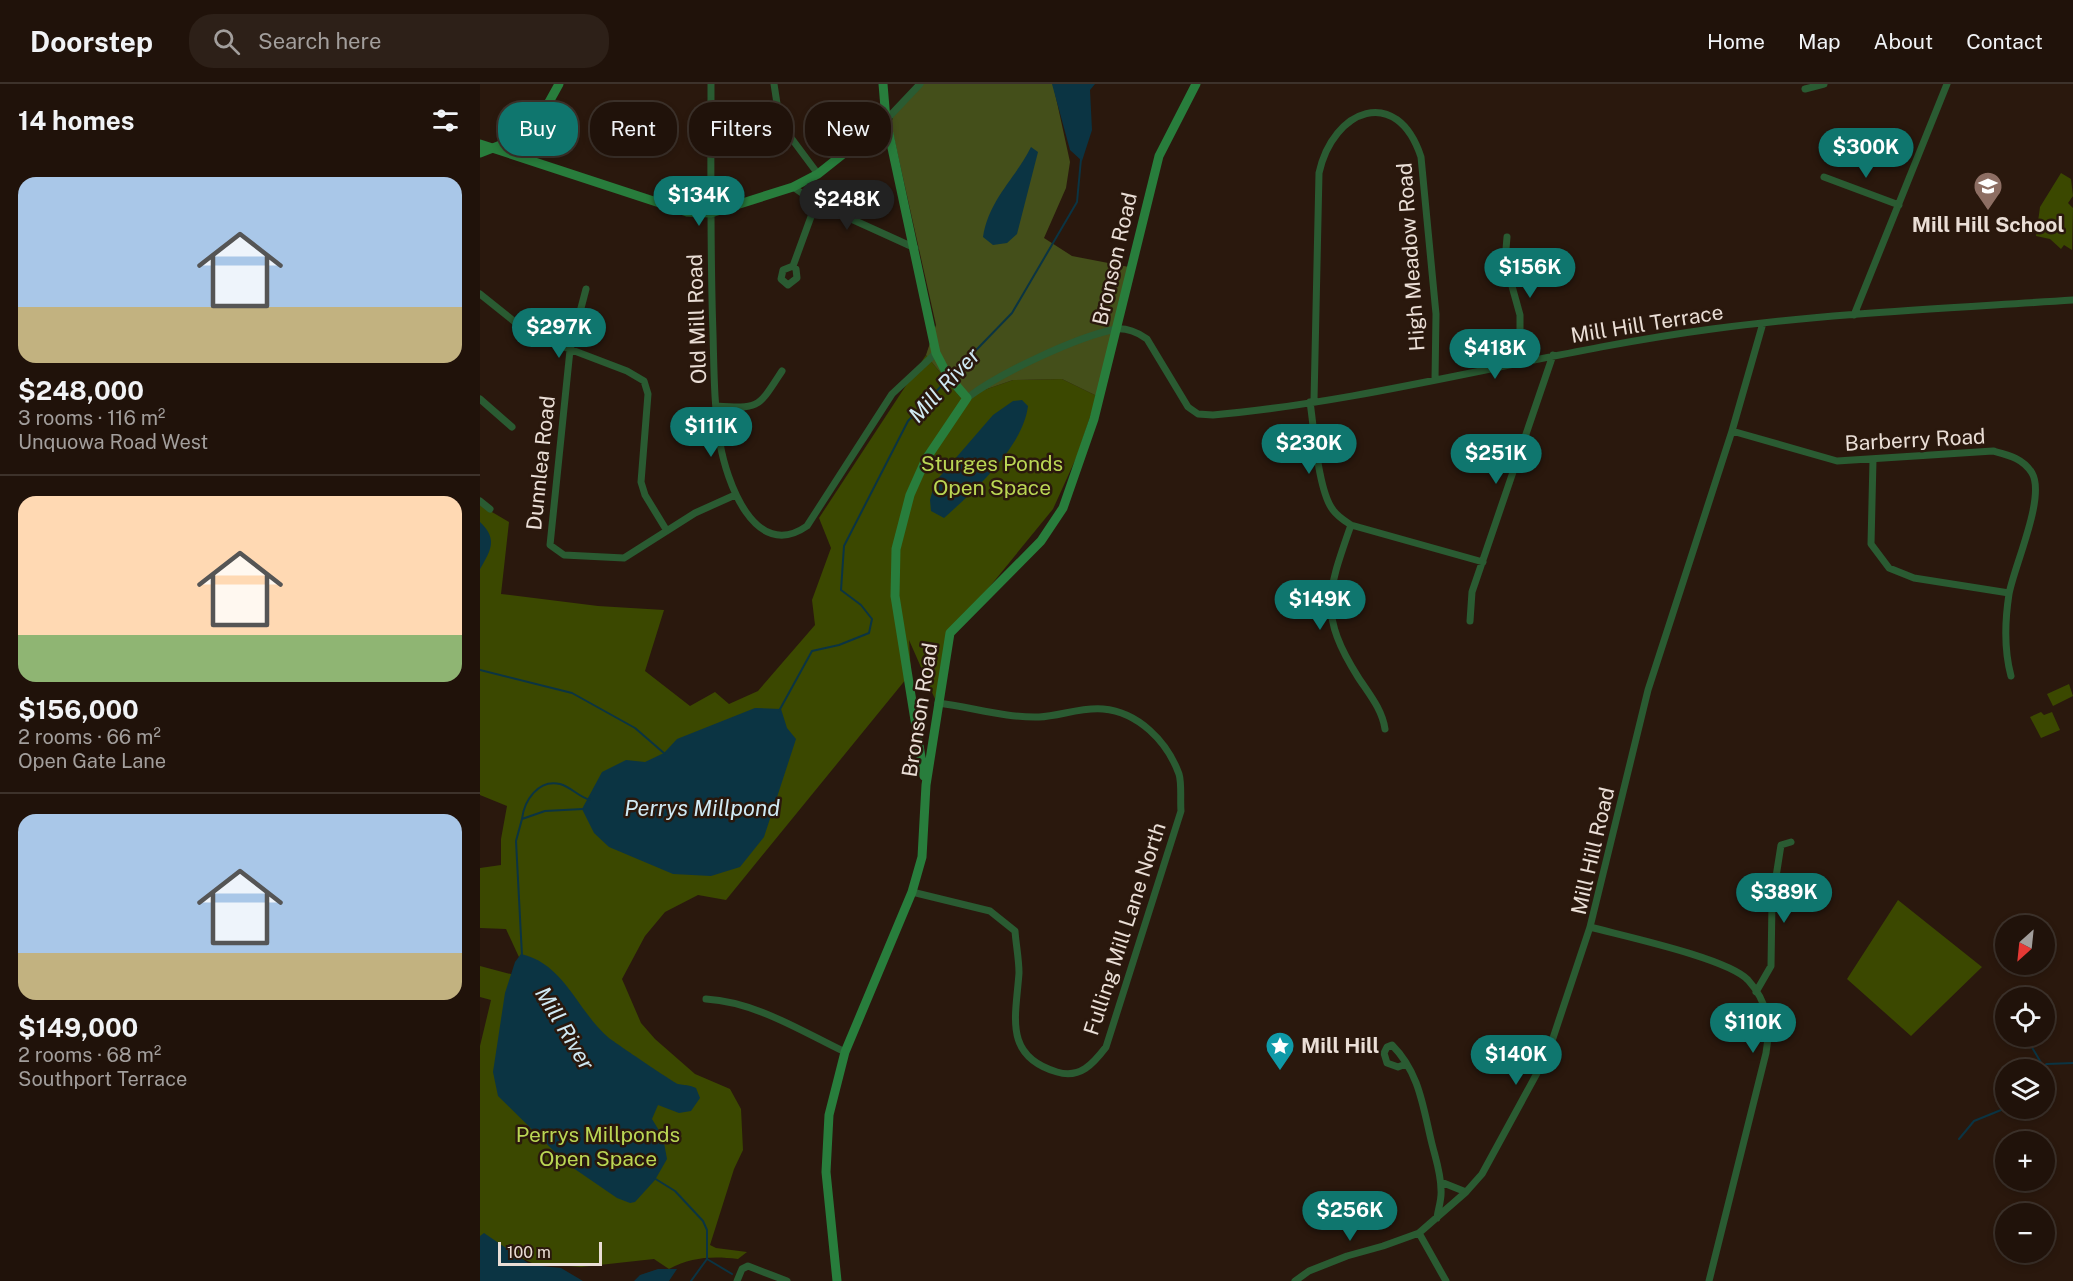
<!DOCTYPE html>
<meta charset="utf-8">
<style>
body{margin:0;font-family:"Public Sans",sans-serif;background:#2d2018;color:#f1f3f6;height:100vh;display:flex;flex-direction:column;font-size:22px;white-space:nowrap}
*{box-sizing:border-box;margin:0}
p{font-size:20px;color:#a29e9c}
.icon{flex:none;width:33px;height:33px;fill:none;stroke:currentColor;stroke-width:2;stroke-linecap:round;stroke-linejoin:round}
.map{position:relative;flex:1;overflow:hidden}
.side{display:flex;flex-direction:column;background:#20120a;width:480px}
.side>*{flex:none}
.top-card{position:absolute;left:18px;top:18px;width:570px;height:54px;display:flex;gap:12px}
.needle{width:39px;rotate:207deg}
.tools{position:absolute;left:1515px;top:831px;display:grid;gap:12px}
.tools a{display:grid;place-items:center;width:60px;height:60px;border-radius:50%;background:#20120a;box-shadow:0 3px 9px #0003,0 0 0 2px #3d322b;font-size:30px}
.scale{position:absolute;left:18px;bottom:15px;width:104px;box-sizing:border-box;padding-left:6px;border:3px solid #eaded6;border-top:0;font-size:16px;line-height:21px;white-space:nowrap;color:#eaded6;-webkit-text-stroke:4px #2a180d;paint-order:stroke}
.price{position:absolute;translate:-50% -51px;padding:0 14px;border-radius:21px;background:#0f766e;color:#fff;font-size:20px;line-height:39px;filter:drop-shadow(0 2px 3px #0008)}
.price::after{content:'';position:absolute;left:50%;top:36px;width:18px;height:14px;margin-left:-9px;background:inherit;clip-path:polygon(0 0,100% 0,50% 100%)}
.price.selected{background:#222;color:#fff}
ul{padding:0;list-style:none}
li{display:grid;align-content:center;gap:12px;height:318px;padding:0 18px}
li+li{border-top:2px solid #3d322b}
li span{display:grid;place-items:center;height:186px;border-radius:18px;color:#555}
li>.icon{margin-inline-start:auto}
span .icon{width:108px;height:108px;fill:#fffc;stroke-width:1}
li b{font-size:26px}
h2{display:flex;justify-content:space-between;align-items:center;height:72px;padding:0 18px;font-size:26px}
.tag{padding:0 21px;border-radius:24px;background:#20120a;box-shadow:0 3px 9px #0003,0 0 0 2px #3d322b;font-size:21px;line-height:54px}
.tag.selected{background:#0f766e;color:#fff}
header{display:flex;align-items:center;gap:36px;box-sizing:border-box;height:84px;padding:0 30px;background:#20120a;border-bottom:2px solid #3d322b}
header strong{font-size:28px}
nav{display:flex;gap:33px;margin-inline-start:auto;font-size:21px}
.search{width:420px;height:54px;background:#2d2018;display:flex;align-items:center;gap:15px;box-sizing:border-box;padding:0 21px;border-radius:24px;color:#a29e9c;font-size:22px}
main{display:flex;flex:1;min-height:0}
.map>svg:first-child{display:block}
.green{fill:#3b4800}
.forest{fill:#444f1a}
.water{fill:#0b3443}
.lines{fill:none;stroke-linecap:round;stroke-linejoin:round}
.stream{stroke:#0b3443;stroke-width:2}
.street{stroke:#2a5b32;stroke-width:7}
.secondary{stroke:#287d3c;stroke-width:9}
.labels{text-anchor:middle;stroke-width:5;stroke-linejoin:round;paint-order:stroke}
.poi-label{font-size:21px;font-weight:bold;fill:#eaded6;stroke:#2a180d}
.street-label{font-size:21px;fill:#eaded6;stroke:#2a180d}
.park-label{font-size:21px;fill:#bad654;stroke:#2a180d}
.water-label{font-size:22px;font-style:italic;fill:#cfe9f4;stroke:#2a180d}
</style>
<header>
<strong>Doorstep</strong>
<div class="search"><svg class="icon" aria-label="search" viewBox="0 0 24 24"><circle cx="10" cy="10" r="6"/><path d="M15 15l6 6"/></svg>Search here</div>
<nav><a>Home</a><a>Map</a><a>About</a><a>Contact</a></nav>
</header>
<main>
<section class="side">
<h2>14 homes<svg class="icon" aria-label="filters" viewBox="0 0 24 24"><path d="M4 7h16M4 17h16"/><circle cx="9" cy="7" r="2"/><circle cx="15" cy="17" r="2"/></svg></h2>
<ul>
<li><span style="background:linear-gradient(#a9c7e8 70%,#c2b280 0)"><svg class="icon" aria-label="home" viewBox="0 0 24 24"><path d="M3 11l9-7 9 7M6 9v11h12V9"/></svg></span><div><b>$248,000</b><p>3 rooms · 116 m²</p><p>Unquowa Road West</p></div></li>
<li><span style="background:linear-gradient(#ffd9b3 75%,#8fb573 0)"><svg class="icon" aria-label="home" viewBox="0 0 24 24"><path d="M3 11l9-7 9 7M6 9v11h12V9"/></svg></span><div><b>$156,000</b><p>2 rooms · 66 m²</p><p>Open Gate Lane</p></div></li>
<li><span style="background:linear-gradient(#a9c7e8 75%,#c2b280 0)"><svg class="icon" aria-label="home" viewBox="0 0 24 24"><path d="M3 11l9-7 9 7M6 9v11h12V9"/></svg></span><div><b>$149,000</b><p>2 rooms · 68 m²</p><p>Southport Terrace</p></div></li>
</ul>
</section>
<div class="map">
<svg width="1593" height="1197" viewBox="0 0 1593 1197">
<rect width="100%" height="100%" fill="#2a180d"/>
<!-- green -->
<path class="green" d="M1581,89L1591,95L1593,112L1588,119L1593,124L1592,166L1584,161L1581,165L1570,155L1556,152L1560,123Z
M446,271L481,314L533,296L582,295L617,312L597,372L573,425L471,550L455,615L429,556L431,589L246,816L218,811L185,828L165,852L142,895L161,939L175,955L215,990L250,1005L261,1025L263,1066L254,1085L230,1161L236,1164L267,1168L258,1175C232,1172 212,1173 189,1185L174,1175L101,1183L52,1179L0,1155V962L11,916L0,913V882L38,892L44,884L26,845L0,844V784L21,781V755L27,722L0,711V421L29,438L21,510L118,522L184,526L165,587L210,622L235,608L249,620L278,607L335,541L332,516L351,464L339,434Z
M1589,600L1593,612L1573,622L1567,610Z
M1561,628L1564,631L1572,628L1580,646L1561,654L1550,633Z
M1418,816L1502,883L1431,952L1367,895Z"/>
<!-- forest -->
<path class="forest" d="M442,0H573L590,78L586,104L564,154L592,172L649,183L617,312L582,295L533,296L481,314L446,271L456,241L411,40L413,33Z"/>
<!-- water -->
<path class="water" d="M572,0H615L610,6L612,46L602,77L590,66Z
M551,63L558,68L537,150L527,159L513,161L503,153C509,115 535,95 551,63Z
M542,316L548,322C543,363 494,407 464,434L451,427L450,416L455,398L513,331L533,317Z
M0,438C18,455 11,466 0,485Z
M275,624L301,625L307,644L316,655L284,753L260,783L231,792L193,790L129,763L114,749L102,725L122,688L146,676L165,678L184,669L197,655Z
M41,870C85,880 97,927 129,954C137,960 193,998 198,1000C204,1001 210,1001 216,1004L220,1014L211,1027L199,1029L178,1021L172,1035L183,1053L187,1075L175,1096L155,1118L150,1119L137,1114L86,1079L18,1012L13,988L25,909L35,878Z
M4,1149L51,1181L81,1184L103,1197H0V1152Z
M178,1185H197L189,1197H154L160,1191Z"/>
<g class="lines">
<!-- stream -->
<path class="stream" d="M472,291L532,229L597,118L601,75
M0,586L92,609L155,644L185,670
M299,627L332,567L359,561L389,549L392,535L381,521L361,506L364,462L428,337L468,295
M42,735C44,717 58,695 80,700C91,703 99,713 110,716
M42,872L36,757L42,735L65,727L103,725
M1549,952L1550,960L1563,982
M1555,986L1567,980L1593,979
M1479,1055L1494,1037L1526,1024
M174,1094L195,1107L223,1137L227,1146V1175L211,1197
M227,1175L252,1190"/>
<!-- street -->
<path class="street" d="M231,0C231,83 230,167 233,250C234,286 234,323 240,359C246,395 274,479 327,442L412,310L456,269
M294,0L300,39L338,90
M1325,5L1344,0
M406,36L440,0
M45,75L58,38
M1344,93L1419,121
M313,103L336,119L435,164
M1027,153L1025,177L1040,231V277
M313,182L316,185L317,194L308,201L301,195L303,186L313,182L336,119
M106,205L90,266L70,461L84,471L144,474L215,429L255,411
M0,210L50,250L147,287L164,297L168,310L161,398L165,411L187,447
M1374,231L1467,0
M487,314C520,289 596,253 636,245C646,244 658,248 667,255L708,323L718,330L733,331C901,316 1065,267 1232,245C1351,229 1473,224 1593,216
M0,315L32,343
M834,317L839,89C853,25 917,0 941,73L956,230L955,296
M830,318C834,344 838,407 853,426C858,433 865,437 871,441L1003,478
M236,322C280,325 278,324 302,287
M1252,347L1357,377L1513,367C1528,371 1543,374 1552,389C1566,413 1534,482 1529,510C1525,536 1524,566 1531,592
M1393,376L1391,460L1409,484L1434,494L1529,509
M0,417L10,425
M871,441C848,507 838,530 878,593C889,610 902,625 905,645
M990,537L992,508L1073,271
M432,808L510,827L535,847C536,861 539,875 539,889C536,932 523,972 577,988C600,995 613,980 626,963L701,727C700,716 702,700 699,690C687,657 658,628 623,625C601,623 580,632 559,633C526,634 491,623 458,619
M1110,843C1143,852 1247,874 1268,896C1288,918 1291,941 1286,969L1229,1197
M1276,908L1291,882L1292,818L1301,761L1311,758
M226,915C276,918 321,947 365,968
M926,980L918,983L907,979L904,969L907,963L912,961C940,989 943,1024 952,1060C956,1076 961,1090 961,1106C962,1115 958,1125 957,1134
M961,1098L986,1108
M939,1149L966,1197
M257,1197L262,1185L268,1182L307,1197
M815,1197L829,1187L867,1172L903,1162L939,1149L986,1108L1002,1090L1068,969L1110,843L1168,606L1252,347L1283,239"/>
<!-- secondary -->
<path class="secondary" d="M403,0L406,36L456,269L468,292L487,314L446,375L430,411L416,465L415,512L444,692
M0,60L207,128L231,129L313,103L338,90L406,36
M0,69L23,60L58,38L79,0
M357,1197L346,1088L349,1031L365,968L432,808L442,773L446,701L470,549L561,457L583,424L614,335L679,72L716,0"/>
</g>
<!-- icons -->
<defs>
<g id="school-pin" transform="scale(1.5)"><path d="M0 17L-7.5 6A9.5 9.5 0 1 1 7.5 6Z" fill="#8d6e63" stroke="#2a180d"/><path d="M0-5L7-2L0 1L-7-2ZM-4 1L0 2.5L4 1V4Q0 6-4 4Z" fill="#fff"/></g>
<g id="sight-pin" transform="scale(1.5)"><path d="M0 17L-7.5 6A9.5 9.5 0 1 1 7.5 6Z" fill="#0f9aa8" stroke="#2a180d"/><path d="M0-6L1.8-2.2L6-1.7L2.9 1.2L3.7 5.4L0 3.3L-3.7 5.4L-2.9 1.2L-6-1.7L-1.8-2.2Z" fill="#fff"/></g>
</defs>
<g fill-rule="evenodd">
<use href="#school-pin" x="1508" y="102"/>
<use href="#sight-pin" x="800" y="962"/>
</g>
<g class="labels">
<!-- poi labels -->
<g class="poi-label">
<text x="1508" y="148">Mill Hill School</text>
<text x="821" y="969" text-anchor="start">Mill Hill</text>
</g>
<!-- street labels -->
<g class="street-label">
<text transform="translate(931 173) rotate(-94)" y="7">High Meadow Road</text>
<text transform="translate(635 175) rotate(-77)" y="7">Bronson Road</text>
<text transform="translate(217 235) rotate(-92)" y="7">Old Mill Road</text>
<text transform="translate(1167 240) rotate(-9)" y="7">Mill Hill Terrace</text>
<text transform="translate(1435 356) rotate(-3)" y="7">Barberry Road</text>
<text transform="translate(61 379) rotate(-84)" y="7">Dunnlea Road</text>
<text transform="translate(440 626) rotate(-81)" y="7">Bronson Road</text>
<text transform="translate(1113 767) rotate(-77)" y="7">Mill Hill Road</text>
<text transform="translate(645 845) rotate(-72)" y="7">Fulling Mill Lane North</text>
</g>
<!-- park labels -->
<g class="park-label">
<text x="512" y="387">Sturges Ponds<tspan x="512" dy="24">Open Space</tspan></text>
<text x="118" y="1058">Perrys Millponds<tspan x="118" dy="24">Open Space</tspan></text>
</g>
<!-- water labels -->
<g class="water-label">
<text transform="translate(464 301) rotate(-47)" y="8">Mill River</text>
<text x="222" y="732">Perrys Millpond</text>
<text transform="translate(85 944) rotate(59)" y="8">Mill River</text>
</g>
</g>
</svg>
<div class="tools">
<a><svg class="needle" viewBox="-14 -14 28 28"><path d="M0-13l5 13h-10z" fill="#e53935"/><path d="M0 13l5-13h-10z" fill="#a29e9c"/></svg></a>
<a><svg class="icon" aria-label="locate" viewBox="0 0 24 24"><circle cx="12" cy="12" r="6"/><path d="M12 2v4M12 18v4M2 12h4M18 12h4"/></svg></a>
<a><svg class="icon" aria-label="layers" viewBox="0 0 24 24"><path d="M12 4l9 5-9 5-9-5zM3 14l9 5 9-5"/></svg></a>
<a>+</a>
<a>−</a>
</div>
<div class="scale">100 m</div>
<b class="price" style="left:1386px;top:95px">$300K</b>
<b class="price" style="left:219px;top:143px">$134K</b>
<b class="price selected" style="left:367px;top:147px">$248K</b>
<b class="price" style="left:1050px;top:215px">$156K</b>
<b class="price" style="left:79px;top:275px">$297K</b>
<b class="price" style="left:1015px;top:296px">$418K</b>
<b class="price" style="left:231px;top:374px">$111K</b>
<b class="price" style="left:829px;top:391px">$230K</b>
<b class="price" style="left:1016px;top:401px">$251K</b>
<b class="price" style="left:840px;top:547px">$149K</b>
<b class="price" style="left:1304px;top:840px">$389K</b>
<b class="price" style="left:1273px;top:970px">$110K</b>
<b class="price" style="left:1036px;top:1002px">$140K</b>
<b class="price" style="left:870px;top:1158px">$256K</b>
<div class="top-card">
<a class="tag selected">Buy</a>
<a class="tag">Rent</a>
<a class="tag">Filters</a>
<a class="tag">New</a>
</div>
</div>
</main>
